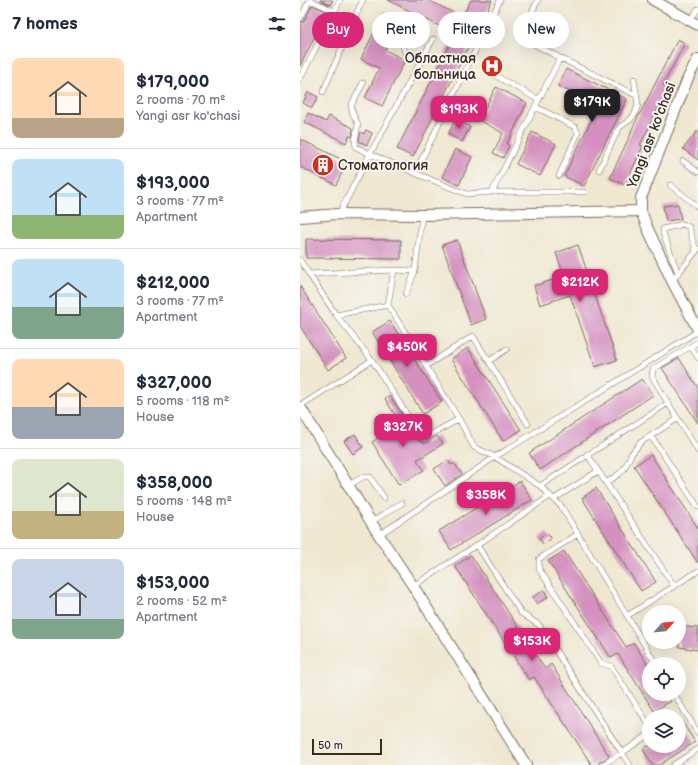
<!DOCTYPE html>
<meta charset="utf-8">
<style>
body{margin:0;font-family:"Balsamiq Sans",sans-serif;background:#f2f2f3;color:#1f2937;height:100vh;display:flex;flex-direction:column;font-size:15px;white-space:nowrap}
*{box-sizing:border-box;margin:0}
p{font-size:13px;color:#747a83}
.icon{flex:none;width:22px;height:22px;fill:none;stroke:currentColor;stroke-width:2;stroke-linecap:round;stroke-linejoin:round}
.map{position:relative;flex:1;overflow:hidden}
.drawer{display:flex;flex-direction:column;background:#fff;width:300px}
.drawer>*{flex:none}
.top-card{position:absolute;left:12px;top:12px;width:326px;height:36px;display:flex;gap:8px}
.needle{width:26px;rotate:63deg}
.fabs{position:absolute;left:342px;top:605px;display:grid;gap:8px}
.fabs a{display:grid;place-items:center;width:44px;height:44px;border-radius:50%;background:#fff;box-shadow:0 4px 16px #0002;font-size:20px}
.scale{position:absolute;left:12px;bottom:10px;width:70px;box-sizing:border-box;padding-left:4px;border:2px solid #3b2a1e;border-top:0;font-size:11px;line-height:14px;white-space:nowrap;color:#3b2a1e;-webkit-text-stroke:3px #f6f6f2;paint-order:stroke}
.price{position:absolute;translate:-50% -34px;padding:0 9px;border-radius:8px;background:#db2777;color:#fff;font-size:13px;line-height:26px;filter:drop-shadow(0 1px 2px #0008)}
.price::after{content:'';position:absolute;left:50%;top:24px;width:12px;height:9px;margin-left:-6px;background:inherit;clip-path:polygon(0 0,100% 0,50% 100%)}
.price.current{background:#222;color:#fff}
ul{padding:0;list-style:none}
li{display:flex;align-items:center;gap:12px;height:100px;padding:0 12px}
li+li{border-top:1px solid #e0e1e3}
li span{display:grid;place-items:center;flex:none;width:112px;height:80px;border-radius:8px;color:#555}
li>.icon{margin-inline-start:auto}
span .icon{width:48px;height:48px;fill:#fffc;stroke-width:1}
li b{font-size:17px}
h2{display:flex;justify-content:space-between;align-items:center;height:48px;padding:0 12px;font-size:17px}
.chip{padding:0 14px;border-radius:18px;background:#fff;box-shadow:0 4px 16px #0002;font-size:14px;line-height:36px}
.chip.current{background:#db2777;color:#fff}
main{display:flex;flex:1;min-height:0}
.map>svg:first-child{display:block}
.building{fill:#d490bf}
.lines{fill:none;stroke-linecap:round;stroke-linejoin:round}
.service-casing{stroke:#7a6c5c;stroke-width:6}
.minor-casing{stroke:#7a6c5c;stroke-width:12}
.service{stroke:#fff;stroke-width:5}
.minor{stroke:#fff;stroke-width:10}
.labels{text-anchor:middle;stroke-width:4;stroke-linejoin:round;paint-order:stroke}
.poi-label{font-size:14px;fill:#3b2a1e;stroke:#f6f6f2;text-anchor:end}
.street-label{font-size:14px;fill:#3b2a1e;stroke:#f6f6f2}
</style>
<main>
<section class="drawer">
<h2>7 homes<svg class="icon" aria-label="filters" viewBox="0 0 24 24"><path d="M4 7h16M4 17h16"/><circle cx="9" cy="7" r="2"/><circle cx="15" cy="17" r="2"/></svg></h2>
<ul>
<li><span style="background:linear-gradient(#ffd9b3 75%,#b9a48a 0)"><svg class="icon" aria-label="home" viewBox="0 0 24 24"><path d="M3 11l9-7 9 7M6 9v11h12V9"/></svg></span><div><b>$179,000</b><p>2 rooms · 70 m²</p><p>Yangi asr ko'chasi</p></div></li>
<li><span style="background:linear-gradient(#bfe0f5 70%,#8fb573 0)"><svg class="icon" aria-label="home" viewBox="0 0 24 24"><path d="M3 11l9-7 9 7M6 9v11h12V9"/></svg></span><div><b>$193,000</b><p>3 rooms · 77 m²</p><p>Apartment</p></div></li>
<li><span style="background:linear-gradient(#bfe0f5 60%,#7fa58c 0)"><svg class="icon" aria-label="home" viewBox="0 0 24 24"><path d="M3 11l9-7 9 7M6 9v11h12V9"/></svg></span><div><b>$212,000</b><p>3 rooms · 77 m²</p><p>Apartment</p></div></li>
<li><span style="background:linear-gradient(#ffd9b3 60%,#9aa5b1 0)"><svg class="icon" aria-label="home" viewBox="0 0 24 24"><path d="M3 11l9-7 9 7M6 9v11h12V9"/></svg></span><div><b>$327,000</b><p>5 rooms · 118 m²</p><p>House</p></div></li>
<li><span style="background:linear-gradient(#dfe7d0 65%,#c2b280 0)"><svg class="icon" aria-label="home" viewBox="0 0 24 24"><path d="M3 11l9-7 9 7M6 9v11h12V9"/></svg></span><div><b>$358,000</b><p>5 rooms · 148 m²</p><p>House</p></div></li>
<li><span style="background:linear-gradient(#c9d6e8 75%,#7fa58c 0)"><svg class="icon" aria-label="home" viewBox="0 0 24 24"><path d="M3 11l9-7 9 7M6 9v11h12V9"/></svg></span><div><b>$153,000</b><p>2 rooms · 52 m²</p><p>Apartment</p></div></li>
</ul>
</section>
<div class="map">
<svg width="398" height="765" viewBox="0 0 398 765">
<rect width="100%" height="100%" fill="#f6f6f2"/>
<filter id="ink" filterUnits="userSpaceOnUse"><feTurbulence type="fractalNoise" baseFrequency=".025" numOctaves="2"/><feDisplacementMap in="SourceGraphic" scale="8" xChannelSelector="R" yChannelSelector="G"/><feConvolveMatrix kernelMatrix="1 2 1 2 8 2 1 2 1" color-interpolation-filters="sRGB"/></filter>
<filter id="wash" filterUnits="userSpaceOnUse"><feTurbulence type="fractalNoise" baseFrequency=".012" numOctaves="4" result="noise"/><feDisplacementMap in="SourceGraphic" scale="16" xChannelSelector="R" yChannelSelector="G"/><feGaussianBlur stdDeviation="0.9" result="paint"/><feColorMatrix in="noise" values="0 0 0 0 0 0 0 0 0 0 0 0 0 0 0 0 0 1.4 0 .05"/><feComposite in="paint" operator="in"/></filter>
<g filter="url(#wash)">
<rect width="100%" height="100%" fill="#efe7d0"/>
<g id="blocks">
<!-- building -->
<path class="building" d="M20,0H33L30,5Z
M88,0H128L162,17L171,0H192L113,157L97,149L155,34Z
M12,5L27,12L0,66V23L4,21Z
M83,14L99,22L85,50L105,60L82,106L65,98L79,68L61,59Z
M378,39L385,43L363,85L369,88L340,145L343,146L325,185L310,178L332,131H331Z
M266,69L327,99L284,186L264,176L298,106L258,86Z
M196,87L227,103L207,144L209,146L203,158L193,153L203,133L179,120Z
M8,92L18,97L12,108L3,103Z
M8,113L26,122L29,116L53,128L52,137L49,136L46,143L4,122Z
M156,119L170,127L162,142L148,134Z
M66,130L72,133L67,145L59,141L61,132L64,134Z
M398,130V160L383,149Z
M232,132L256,144L240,176L216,164Z
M0,139L47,162L36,185L0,167Z
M155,149L172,157L159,185L142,177Z
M378,204L381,219L366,221L363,206Z
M6,239L101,240V259L6,258Z
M157,240L186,319L171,325L142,245Z
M278,245L317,360L295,367L270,295L240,305L234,286L264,276L256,253Z
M0,286L46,358L28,370L0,326Z
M90,321L142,402L123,414L72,332Z
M168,348L221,430L203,441L151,359Z
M379,358L398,388V423L362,368Z
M342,379L353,395L240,470L229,453Z
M90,396L119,441L123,442L124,444L137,436L143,444L117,460L124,470L99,485L72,442L101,424L85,399Z
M55,434L63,447L53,454L44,441Z
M351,455L398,528V563L334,466Z
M148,460L151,465L154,463L162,474L145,486L134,469Z
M220,481L232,500L151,550L139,531Z
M296,488L356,582L341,591L282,498Z
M247,533L251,539L243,544L239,538Z
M264,551L326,647L334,643L349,667V694H366L371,701L354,711L318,654L311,658L248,561Z
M171,555L245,669L251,664L309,756L300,762L298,765H292L234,677L229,680L155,566Z
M244,590L248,597L237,604L233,597Z
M379,626L398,628V650L379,647Z
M379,717L395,742L359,765H352L343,749L348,746H379Z"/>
</g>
</g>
<g filter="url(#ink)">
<use href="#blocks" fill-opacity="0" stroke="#7a6c5c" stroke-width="1"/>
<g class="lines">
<!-- service casing -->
<g class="service-casing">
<path id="service" d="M10,0L34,11
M238,0L222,32L225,39L260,58L336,95
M0,19L10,0
M390,20L398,9
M113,25L103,45L105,53L122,62
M196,76L239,100
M0,79L40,0
M63,83L51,106L53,114L58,124L55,141L56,147L70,154L133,39
M23,92L58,10L63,0
M236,107L275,127L278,133L259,176
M383,161L398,172
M299,170L316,134L320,127L330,120L335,114L338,105L334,79
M115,173L154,189L167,194L192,192H284
M370,185L398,207
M192,192L260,58
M39,214L70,154L115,173L200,0
M122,215L115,271L94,270L88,305L159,419L174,447L195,457L240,486L261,506L356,664
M0,260L9,274
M378,273L363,233V229L383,224L389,227L396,251
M372,281L398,249
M106,294L115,271
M88,305L36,315L9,274L94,270
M36,315L72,360L122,438L126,437L159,419
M391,347L398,358
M189,361L207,349
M126,366L173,336L228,424
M368,403L352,376L353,369L398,342
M0,406L72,360
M351,436L398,507
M287,454L374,586
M306,483L319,474L324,469L332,453L341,442L377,419
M49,485L63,477H70L84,498
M240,486L368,403L398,451
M250,496L177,545L221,613L239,625L322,753L348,735L349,734
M254,499L298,471
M71,522L102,503
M278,534L239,559V569L301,663L311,666L349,725
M79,535L195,457L398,331
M113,586L177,545
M327,616L398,571
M374,694L398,733
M302,765L322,753L330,765
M373,765L398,749"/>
</g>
<!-- minor casing -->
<g class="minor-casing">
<path id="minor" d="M353,0L398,25
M398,59L388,78L341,198V211L347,227L372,281L398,330
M0,217L38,214L122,215L341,211
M0,407L79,535L113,586L226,765"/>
</g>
<!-- service -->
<use href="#service" class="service"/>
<!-- minor -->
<use href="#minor" class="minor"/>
</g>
</g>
<!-- icons -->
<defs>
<g id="hospital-disc" transform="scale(1.15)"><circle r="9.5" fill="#c8321e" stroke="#f6f6f2"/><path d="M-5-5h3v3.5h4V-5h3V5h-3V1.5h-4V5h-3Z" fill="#fff"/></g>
<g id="building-disc" transform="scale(1.15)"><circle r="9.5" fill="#c8321e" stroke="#f6f6f2"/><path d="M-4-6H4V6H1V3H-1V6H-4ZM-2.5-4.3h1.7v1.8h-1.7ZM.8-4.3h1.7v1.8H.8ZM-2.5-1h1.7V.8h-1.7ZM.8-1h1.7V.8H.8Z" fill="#fff"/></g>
</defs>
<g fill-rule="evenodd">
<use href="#hospital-disc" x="192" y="66"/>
<use href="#building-disc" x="23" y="165"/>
</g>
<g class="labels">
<!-- poi labels -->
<g class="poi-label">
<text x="176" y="63">Областная<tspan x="176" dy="16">больница</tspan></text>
<text x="38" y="170" text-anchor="start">Стоматология</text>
</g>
<!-- street labels -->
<g class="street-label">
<text transform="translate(351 135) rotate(-69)" y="5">Yangi asr ko'chasi</text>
</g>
</g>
</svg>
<div class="fabs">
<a><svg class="needle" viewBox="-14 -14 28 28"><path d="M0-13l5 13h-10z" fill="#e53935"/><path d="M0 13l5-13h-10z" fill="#747a83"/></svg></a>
<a><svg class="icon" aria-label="locate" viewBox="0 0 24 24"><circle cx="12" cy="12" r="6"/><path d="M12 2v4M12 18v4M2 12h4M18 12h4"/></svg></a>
<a><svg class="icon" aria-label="layers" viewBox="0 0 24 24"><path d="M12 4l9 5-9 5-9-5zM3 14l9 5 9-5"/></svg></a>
</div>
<div class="scale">50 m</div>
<b class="price current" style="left:292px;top:123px">$179K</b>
<b class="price" style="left:159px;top:130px">$193K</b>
<b class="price" style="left:280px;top:303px">$212K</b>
<b class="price" style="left:107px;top:368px">$450K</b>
<b class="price" style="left:103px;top:448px">$327K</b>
<b class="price" style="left:186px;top:516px">$358K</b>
<b class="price" style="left:232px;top:662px">$153K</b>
<div class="top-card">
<a class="chip current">Buy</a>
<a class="chip">Rent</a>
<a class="chip">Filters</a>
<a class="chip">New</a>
</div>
</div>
</main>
